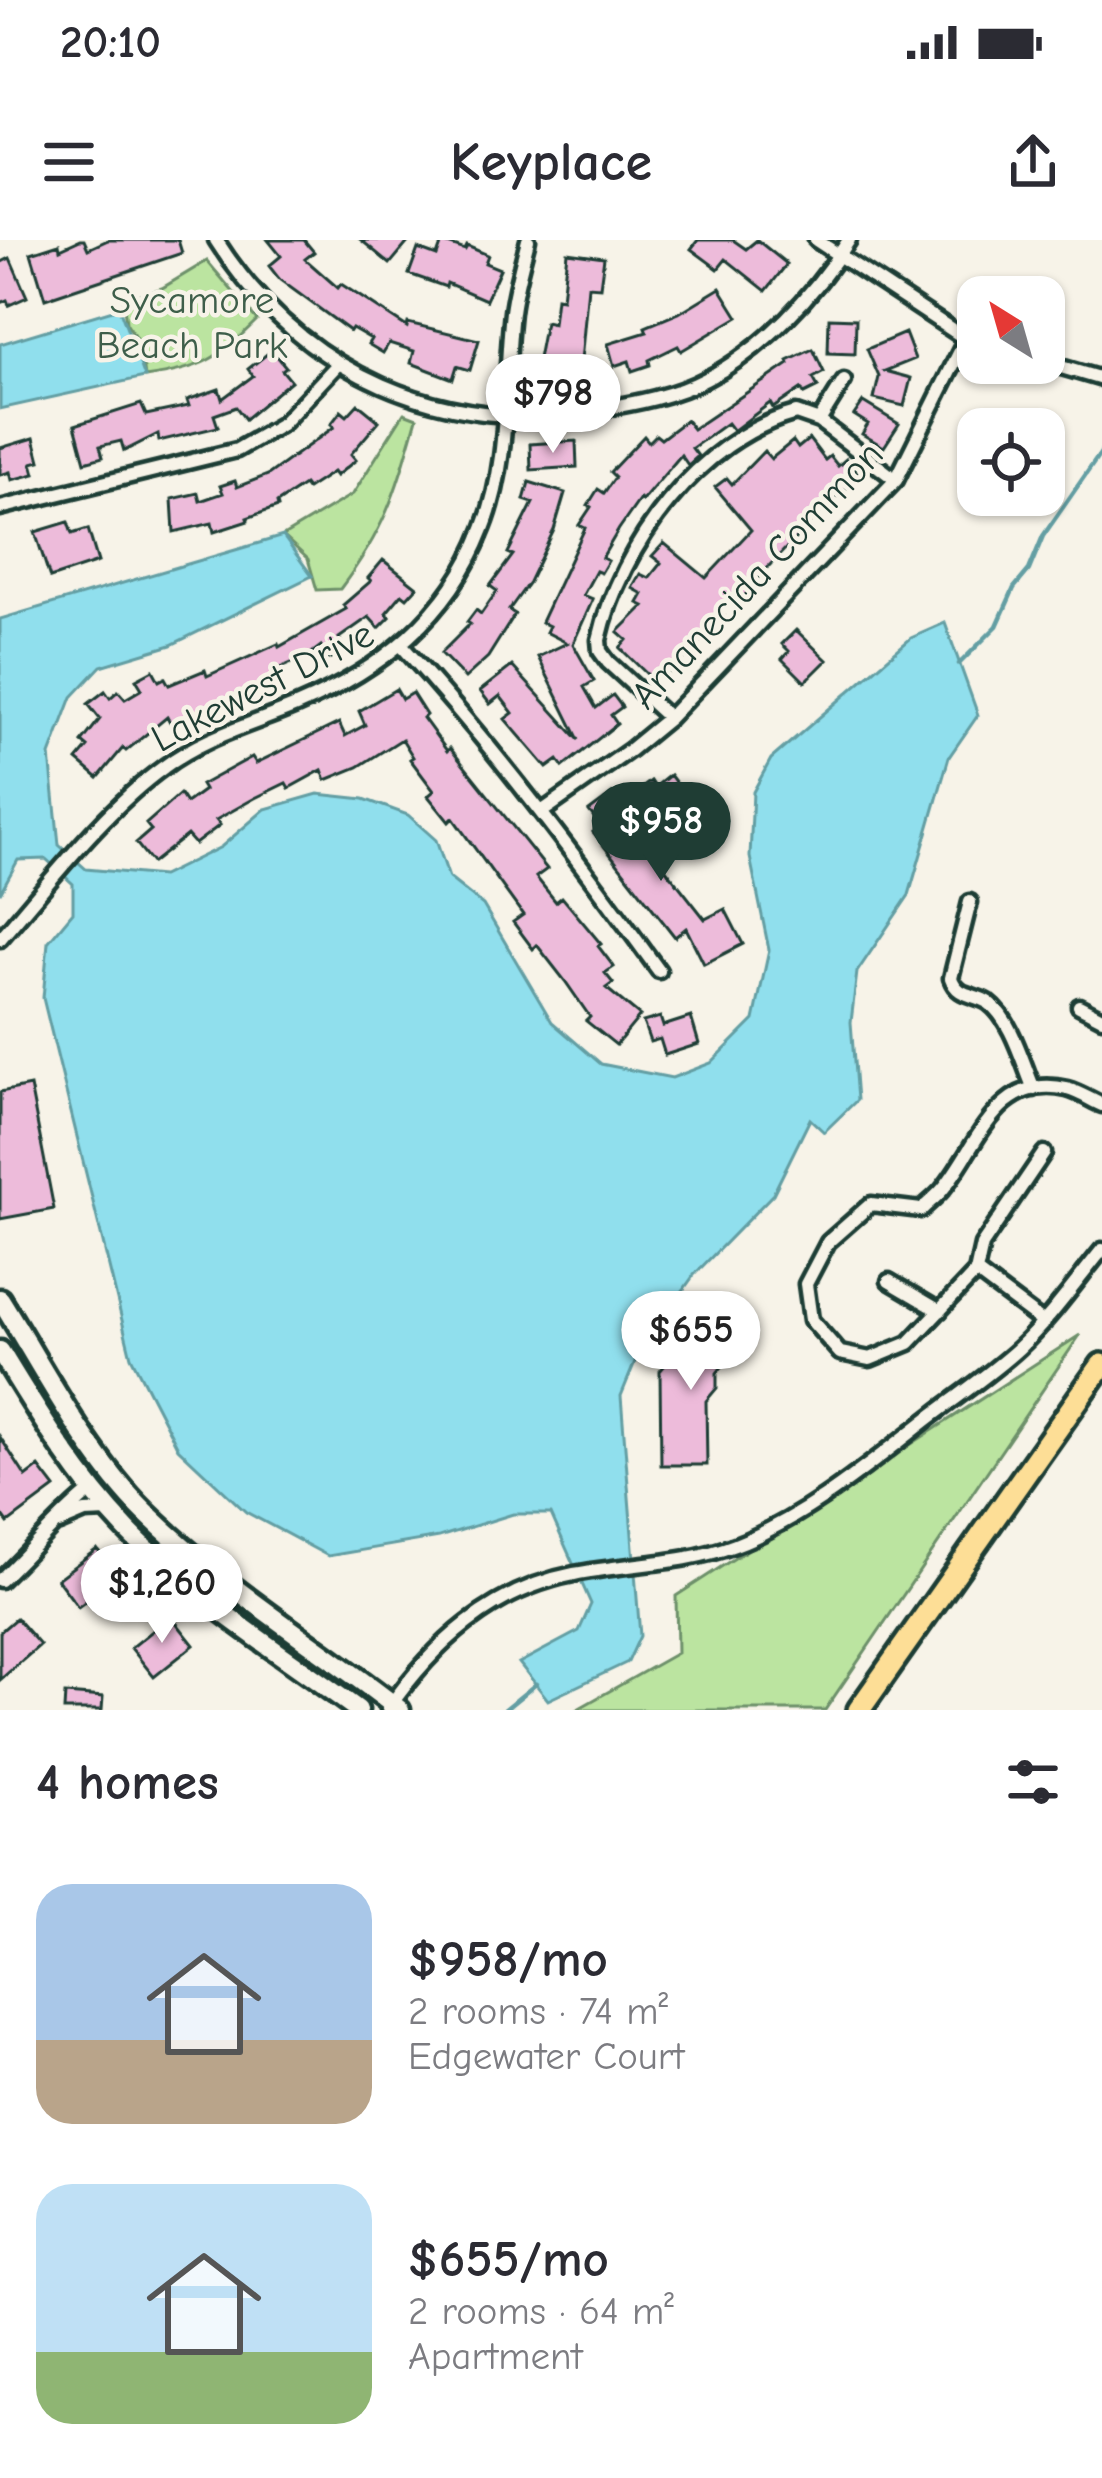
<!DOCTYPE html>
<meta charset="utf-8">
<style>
body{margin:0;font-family:"Comic Neue",sans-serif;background:#f7f7f7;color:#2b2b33;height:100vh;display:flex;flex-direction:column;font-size:45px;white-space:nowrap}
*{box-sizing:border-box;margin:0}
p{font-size:39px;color:#7c7c81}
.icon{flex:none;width:66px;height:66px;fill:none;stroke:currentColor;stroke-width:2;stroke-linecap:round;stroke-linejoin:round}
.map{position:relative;height:1470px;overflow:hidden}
.details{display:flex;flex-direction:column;background:#fff;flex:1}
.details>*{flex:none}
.needle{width:78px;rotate:323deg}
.fabs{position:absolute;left:957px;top:36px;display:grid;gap:24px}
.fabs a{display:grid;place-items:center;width:108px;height:108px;border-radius:24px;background:#fff;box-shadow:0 3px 9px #0004;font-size:60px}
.price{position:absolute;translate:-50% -102px;padding:0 27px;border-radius:42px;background:#fff;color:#222;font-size:39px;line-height:78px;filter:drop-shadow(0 3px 6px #0008)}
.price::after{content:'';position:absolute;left:50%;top:72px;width:36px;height:27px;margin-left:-18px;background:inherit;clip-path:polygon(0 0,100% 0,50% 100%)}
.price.active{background:#1f3d34;color:#fff}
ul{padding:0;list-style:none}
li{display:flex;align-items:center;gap:36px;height:300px;padding:0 36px}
li span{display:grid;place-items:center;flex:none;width:336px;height:240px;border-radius:36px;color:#555}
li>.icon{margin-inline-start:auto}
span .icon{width:144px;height:144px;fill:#fffc;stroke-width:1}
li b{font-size:51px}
h2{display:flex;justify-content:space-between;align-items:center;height:144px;padding:0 36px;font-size:51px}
.status{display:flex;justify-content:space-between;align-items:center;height:84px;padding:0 60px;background:#fff;direction:ltr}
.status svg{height:33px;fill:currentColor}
header{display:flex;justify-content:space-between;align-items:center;height:156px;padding:0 36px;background:#fff;font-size:54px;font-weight:700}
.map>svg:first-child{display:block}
.green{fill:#bbe4a0;stroke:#6d906a;stroke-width:3}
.water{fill:#90dfed;stroke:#639ea3;stroke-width:3}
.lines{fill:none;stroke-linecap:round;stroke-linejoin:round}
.stream{stroke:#639ea3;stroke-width:4.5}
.building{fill:#edbbda;stroke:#1f3d34;stroke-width:3}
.street-casing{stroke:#1f3d34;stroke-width:21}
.secondary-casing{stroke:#1f3d34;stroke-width:27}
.primary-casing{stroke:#1f3d34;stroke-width:30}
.street{stroke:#f7f3e8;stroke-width:12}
.secondary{stroke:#f7f3e8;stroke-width:18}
.primary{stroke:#fdde96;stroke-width:21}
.labels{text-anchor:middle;stroke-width:9;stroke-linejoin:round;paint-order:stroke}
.park-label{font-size:39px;fill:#3e5e4a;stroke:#f7f3e8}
.street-label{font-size:39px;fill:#1f3d34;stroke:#f7f3e8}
</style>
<div class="status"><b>20:10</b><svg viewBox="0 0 49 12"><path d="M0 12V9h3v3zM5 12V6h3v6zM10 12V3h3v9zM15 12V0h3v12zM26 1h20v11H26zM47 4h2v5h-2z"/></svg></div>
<header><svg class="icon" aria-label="menu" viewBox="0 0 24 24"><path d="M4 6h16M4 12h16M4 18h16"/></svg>Keyplace<svg class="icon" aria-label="share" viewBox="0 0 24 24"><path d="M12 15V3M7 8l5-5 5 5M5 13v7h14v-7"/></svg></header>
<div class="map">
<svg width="1102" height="1470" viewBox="0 0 1102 1470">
<rect width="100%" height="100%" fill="#f7f3e8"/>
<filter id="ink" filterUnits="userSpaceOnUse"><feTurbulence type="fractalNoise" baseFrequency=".00833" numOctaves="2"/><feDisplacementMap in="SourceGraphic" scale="24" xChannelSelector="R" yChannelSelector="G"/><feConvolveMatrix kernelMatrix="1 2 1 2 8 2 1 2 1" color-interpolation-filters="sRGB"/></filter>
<g filter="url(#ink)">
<!-- green -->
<path class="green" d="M207,21L257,80C217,120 202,129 145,137L141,107L126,83L123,59L162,48Z
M404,173L417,178C396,251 387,287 340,349L317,350L308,319L283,296L353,254Z
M1080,1095L825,1470H576L677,1413L676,1356Z"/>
<!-- water -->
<path class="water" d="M119,68L145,137L0,169V104Z
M283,296L312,336L171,405L101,426L72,457L50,515L59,605L86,629L162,636L221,607L265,569L318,554L364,559L408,575L436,600L449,638L483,665L552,782L601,824L672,838L711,823L754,780L769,710L750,617L753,552L771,519L911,398L945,383L978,475L949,517L909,655L857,732L851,782L857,860L824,892L810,879L773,954L694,1035L639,1112L621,1156L640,1396L628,1422L548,1460L519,1423L579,1391L591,1364L551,1274H513L439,1297L328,1316L246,1272L178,1208L131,1117L43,758L48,702L73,672V644L46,619L18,620L0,653V379Z"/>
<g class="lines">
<!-- stream -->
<path class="stream" d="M959,424L997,386L1014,348L1029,330L1043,296L1102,211
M504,1470L536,1444"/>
</g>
<!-- building -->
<path class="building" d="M80,0H84L88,9L108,0H178L182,13L45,59L31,13L59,4L60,9Z
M268,0H304L314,12L305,19L338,48L341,44L407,87L408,83L479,100L470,130L457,126L453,139L411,123L414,111L389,103L383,113L368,104L371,99L352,88L350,91L280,40L269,26L281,16Z
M361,0H410L390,24Z
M698,0H733L746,9L757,0L787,24L766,51L726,19L718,29L691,9Z
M442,2L465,10L467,6L488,15L485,23L500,29L486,60L447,43L446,47L409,34L418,9L437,16Z
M567,12L604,17L600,47L588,46L579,143L547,138L549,126L537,124L545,82L553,84L556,58L562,59Z
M10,18L27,57L9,65L7,60L0,63V23Z
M720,48L738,77L681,111L678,106L649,120L650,125L632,131L629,121L614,126L608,104L647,92L645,87L679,73Z
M829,78L856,79L855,114L828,113Z
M905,93L915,119L885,131L911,138L904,166L874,159L879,137L867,109Z
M813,109L824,132L813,138L818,147L804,154L801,149L773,168L770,163L733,191L727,183L692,208L698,216L688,225L681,215L642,261L640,259L619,289L602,318L608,321L601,333L596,331L583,355L593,359L573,404L594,441L584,447L596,468L613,455L622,467L611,475L617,484L563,527L558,520L547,528L505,479L513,473L500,456L490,464L480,451L512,426L579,500L538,417L567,403L546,392L549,386L541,382L585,288L579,285L591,267L588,265L598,249L604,253L615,237L610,232L644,196L649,202L656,195L661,199L686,180L693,189L789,124L788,121Z
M272,110L286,127L282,130L291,141L245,179L236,167L214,175L218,187L159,201L158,194L124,211L121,201L100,206L103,217L85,222L75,185L141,164L146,175L189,166L187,160L219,149L222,159L253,136L248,129Z
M863,162L899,184L884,207L862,194L868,184L854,175Z
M358,164L379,181L351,214L356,220L336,236L333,232L307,249L304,245L277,263L278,267L247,278L248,281L214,292L212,283L174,292L172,259L198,253L200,261L223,253L220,246L235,241L237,247L268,235L334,187L331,184L341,171L347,176Z
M34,198L40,221L32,223L35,234L12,240L10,232L0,235V208Z
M809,199L825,220L830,216L838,226L846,219L861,237L831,261L748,348L750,351L739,360L735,356L718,370L724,376L691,412L667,434L662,428L651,438L620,408L627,400L618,392L644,366L638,363L643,354L632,348L640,334L649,338L661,323L652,316L664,303L706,338L751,290L715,247L727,238L732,244L764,211L771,219L793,201L798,208Z
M576,201L577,227L531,230L530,204Z
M529,242L565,253L554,290L529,342L509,370L515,374L488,417L465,438L441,413L470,384L467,382L476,370L481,374L497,351L490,346L513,315L508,313L533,263L524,260Z
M68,282L72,294L88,289L98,322L50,338L35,292Z
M383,320L417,347L407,358L402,354L386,373L390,377L379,388L369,377L339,398L346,412L328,419L321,406L297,424L296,421L273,431L277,441L186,476L173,487L167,477L126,511L123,508L98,538L77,520L88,507L82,502L100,479L88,464L105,451L110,458L118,451L125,459L142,449L136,439L153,430L159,441L165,438L169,445L205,430L207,436L278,404L279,407L346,369L343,365L371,341L368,338Z
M796,390L827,420L805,442L782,419L789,411L782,404Z
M396,449L402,459L412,453L426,475L423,478L447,511L450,508L547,629L536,637L556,662L562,657L601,704L598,706L614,727L605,733L613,743L606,748L640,776L616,805L586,781L590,777L565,741L537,705L533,709L513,682L523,675L453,578L449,582L428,556L434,551L410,519L413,517L402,499L358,527L326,540L322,530L289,548L286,543L255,558L216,580L220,585L195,604L187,595L152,623L136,603L151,590L146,584L180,554L186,563L204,550L201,545L252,517L256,523L339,483L345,496L365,485L359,471Z
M670,535L686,556L659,578L638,551L651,541L655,547Z
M613,553L636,583L632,586L705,679L725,669L743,704L704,724L686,688L675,697L593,592L601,586L589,571Z
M660,777L663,786L691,777L699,804L665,815L660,799L650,802L643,782Z
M30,846L54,969L0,979V852Z
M705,1076L740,1104L717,1133V1148L706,1161L707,1225H661L660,1131Z
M0,1197L26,1237L39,1227L55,1248L8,1283L0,1272Z
M97,1309L119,1337L78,1367L57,1339Z
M171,1376L194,1405L154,1437L131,1408Z
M16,1378L40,1405L0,1440V1392Z
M65,1454L103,1457L102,1470H64Z"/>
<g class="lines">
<!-- street casing -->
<g class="street-casing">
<path id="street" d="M216,0C301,134 445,197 601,169C636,163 674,156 706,139C764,109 814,55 849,0
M816,0L966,99L978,102
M1044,122L1102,139
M819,181L844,141
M0,268L237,210L282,184L337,125
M402,406C496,509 577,618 659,731
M669,478L608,422L600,411L599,400C620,306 699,199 796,173L819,181L896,240
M543,571L630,510L669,478L896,240L966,99
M970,662L951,738C958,758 974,753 989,763C1012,780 1023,824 1034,849
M0,699C48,644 105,569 164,527C204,497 251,485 296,466C381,430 449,376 483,289C510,222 504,143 512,72C515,48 522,24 528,0
M1079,766L1102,778
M976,1032L909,1103L870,1119L840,1113L811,1080L806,1044L828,1002L871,964L921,970C928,963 936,957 942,950C977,909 996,832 1067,849C1079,852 1091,860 1102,865
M976,1032L982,1005L1044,913
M976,1032L1044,1083
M889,1041L940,1071
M59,1283L85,1272L108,1271
M0,1340C32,1310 59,1276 92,1250
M388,1469C434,1403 492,1350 574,1334C628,1323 683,1325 735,1305C808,1277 872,1222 933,1175C962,1153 993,1132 1019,1108C1050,1079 1075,1043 1102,1010"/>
</g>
<!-- secondary casing -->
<g class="secondary-casing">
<path id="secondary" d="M0,1059C43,1128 87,1215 145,1272C222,1347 316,1404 400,1470
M0,1111C38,1173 76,1237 127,1290C194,1359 281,1413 358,1470"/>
</g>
<!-- primary casing -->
<g class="primary-casing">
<path id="primary" d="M859,1470L1102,1125"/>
</g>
<!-- street -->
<use href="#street" class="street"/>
<!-- secondary -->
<use href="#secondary" class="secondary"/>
<!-- primary -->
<use href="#primary" class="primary"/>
</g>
</g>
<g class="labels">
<!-- park labels -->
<g class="park-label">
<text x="192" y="73">Sycamore<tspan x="192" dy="45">Beach Park</tspan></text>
</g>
<!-- street labels -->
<g class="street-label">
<text transform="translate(756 334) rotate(-47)" y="14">Amanecida Common</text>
<text transform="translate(262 445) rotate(-27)" y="14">Lakewest Drive</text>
</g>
</g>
</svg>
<div class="fabs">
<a><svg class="needle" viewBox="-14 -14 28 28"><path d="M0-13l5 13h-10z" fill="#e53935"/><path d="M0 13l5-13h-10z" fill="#7c7c81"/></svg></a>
<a><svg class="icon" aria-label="locate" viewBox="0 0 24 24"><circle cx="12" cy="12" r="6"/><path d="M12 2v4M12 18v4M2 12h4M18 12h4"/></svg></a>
</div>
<b class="price" style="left:553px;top:216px">$798</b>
<b class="price active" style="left:661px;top:644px">$958</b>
<b class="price" style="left:691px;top:1153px">$655</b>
<b class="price" style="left:162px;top:1406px">$1,260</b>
</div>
<section class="details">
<h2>4 homes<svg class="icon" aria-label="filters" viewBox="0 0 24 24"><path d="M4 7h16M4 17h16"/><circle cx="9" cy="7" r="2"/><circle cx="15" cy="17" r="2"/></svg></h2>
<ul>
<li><span style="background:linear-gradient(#a9c7e8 65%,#b9a48a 0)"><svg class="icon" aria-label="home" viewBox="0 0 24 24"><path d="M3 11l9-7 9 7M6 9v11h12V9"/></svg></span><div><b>$958/mo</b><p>2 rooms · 74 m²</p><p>Edgewater Court</p></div></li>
<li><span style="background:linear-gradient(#bfe0f5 70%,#8fb573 0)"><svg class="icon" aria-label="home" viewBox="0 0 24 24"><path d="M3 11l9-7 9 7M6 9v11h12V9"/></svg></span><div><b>$655/mo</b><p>2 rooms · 64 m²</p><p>Apartment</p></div></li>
</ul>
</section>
